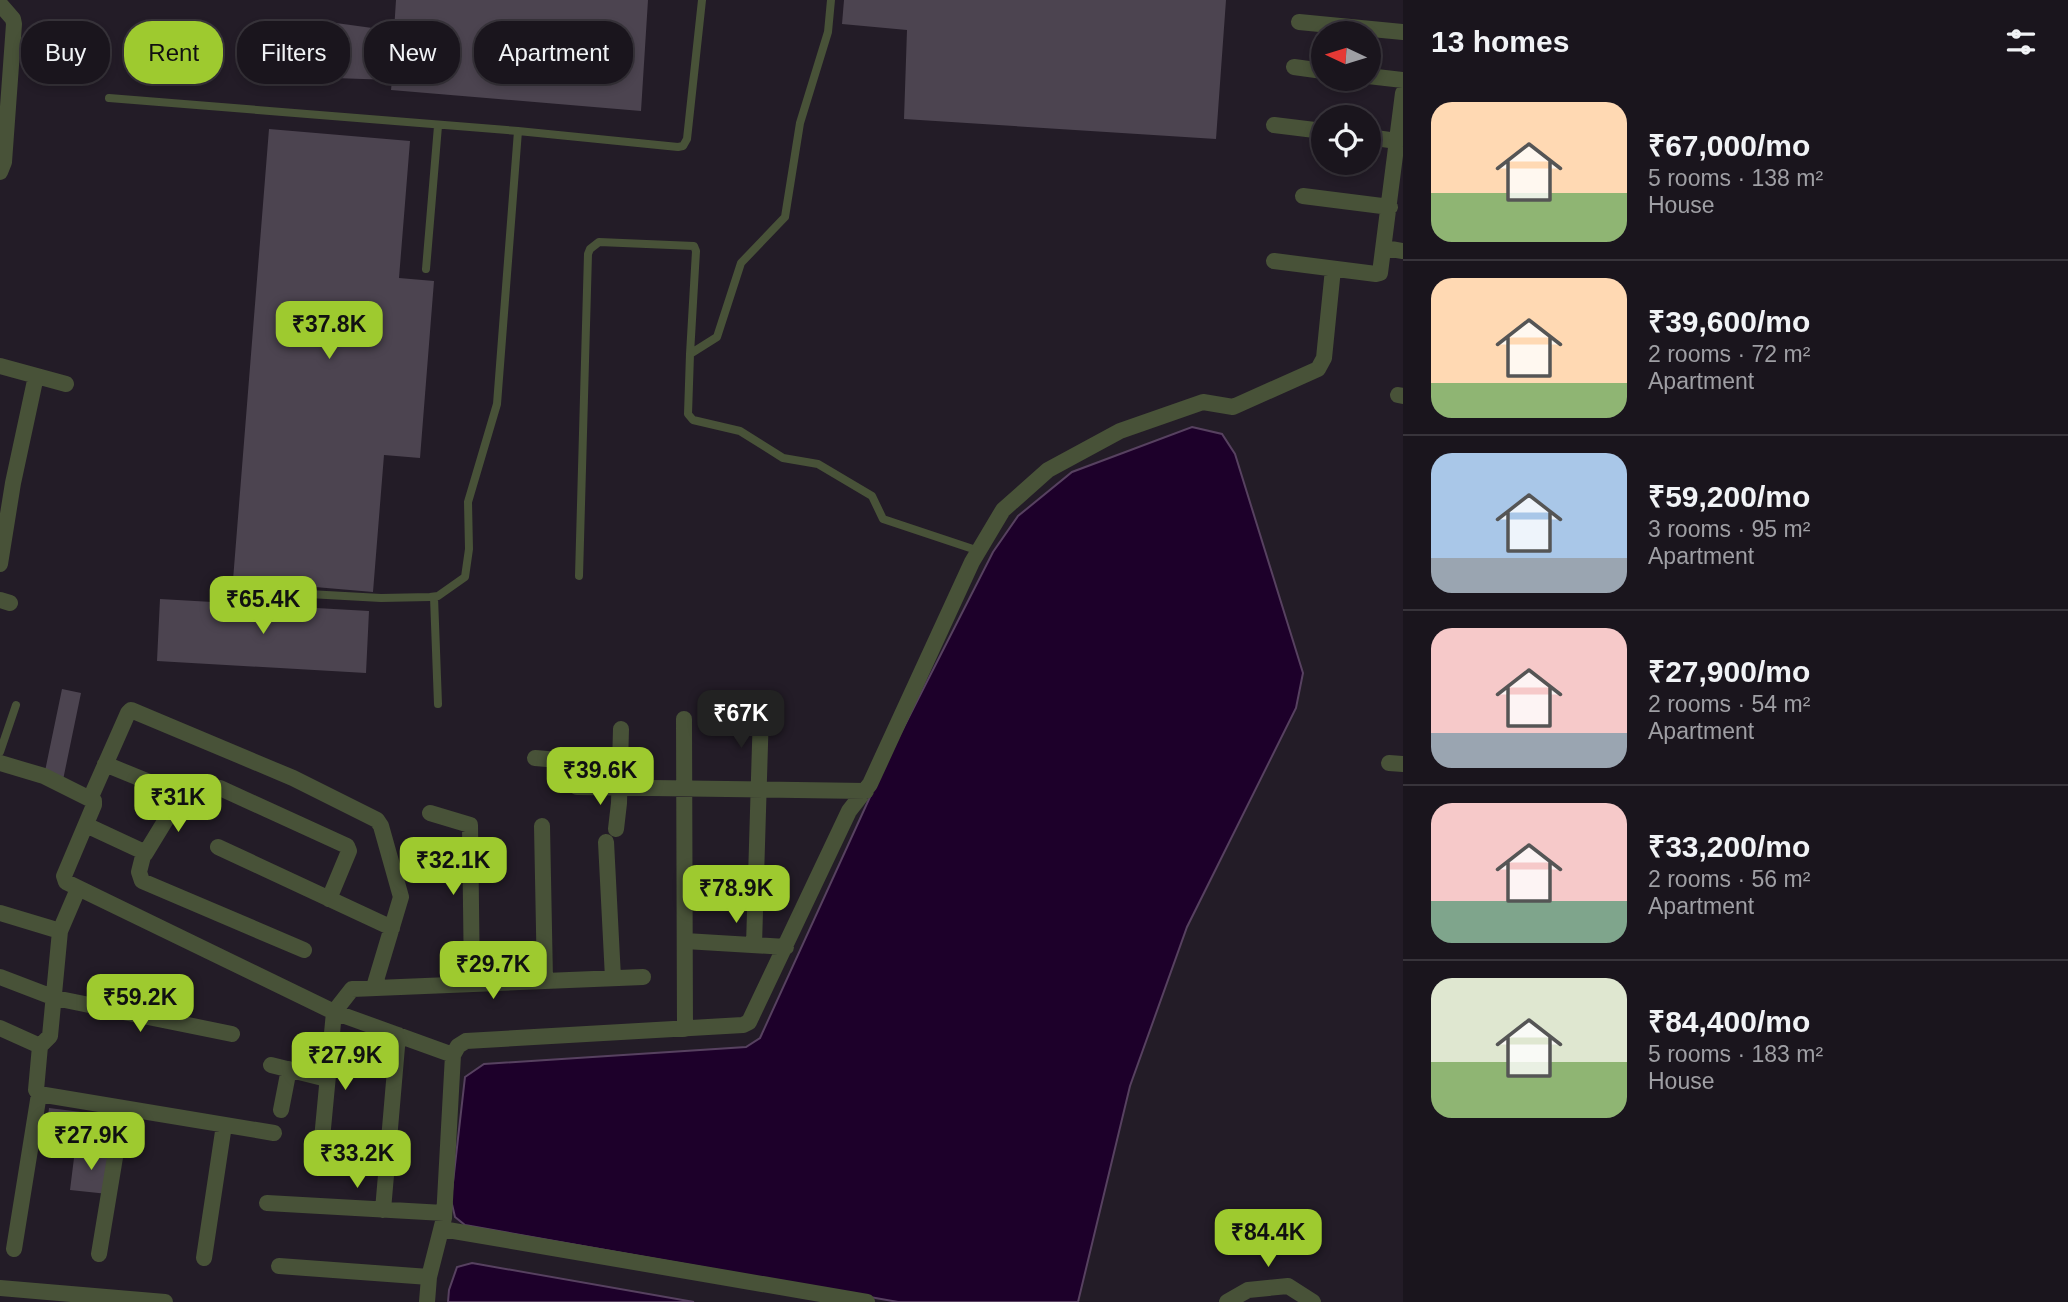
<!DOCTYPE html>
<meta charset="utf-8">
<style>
body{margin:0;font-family:Arial,sans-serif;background:#27222a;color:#f1f3f6;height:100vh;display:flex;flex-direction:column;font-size:26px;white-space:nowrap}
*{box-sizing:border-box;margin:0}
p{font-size:23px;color:#9f9fa4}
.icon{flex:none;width:38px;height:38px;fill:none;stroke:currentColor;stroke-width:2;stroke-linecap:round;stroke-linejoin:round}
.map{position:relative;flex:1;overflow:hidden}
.details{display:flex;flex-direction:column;background:#1a151d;width:665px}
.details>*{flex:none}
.top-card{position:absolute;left:21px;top:21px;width:665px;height:63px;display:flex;gap:14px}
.needle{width:46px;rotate:274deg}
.fabs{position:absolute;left:1311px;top:21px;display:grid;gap:14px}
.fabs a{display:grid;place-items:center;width:70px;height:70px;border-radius:50%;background:#1a151d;box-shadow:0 4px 10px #0003,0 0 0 2px #38343b;font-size:35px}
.price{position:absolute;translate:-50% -60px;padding:0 16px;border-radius:14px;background:#9eca2f;color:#111;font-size:23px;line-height:46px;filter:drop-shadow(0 2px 4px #0008)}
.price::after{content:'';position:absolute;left:50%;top:42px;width:21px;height:16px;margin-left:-10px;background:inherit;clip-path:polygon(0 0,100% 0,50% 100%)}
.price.selected{background:#222;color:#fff}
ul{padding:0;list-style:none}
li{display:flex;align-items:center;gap:21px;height:175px;padding:0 28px}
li+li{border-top:2px solid #38343b}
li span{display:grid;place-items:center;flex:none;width:196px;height:140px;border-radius:21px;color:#555}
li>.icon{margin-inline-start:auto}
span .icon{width:84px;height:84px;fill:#fffc;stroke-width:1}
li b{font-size:30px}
h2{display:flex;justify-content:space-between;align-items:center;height:84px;padding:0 28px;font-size:30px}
.pill{padding:0 24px;border-radius:28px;background:#1a151d;box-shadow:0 4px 10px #0003,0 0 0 2px #38343b;font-size:24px;line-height:63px}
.pill.selected{background:#9eca2f;color:#111}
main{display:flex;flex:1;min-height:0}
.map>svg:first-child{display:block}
.water{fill:#1d002a;stroke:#574160;stroke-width:2}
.building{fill:#4c4450}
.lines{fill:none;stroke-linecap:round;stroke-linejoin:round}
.service{stroke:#485238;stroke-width:8}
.minor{stroke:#485238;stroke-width:16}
</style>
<main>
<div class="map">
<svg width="1403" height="1302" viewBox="0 0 1403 1302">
<rect width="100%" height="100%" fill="#231c27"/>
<!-- water -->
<path class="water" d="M1192,427L1222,434L1235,454L1303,673L1296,708L1187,927L1130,1086L1078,1302H898L465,1225L455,1217L451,1200L465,1077L484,1064L746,1047L760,1038L885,764L993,552L1018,516L1072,472Z
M472,1263L694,1302H448L449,1290L457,1267Z"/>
<!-- building -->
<path class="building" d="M396,0H648L641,111L391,90L392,80L334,78L336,23L394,31Z
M844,0H1226L1216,139L904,119L907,30L842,24Z
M269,129L410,141L399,278L434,281L420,458L384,455L373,592L233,580Z
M160,599L369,611L366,673L157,661Z
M62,689L81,693L63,780L44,776Z
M49,1108L81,1112L74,1145L45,1141Z
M75,1150L112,1154L108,1194L70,1190Z"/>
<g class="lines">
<!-- service -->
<path class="service" d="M831,0L828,32L800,123L785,217L741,263L717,337L690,354L688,414L693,420L740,431L783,458L818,464L872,496L883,519L979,551
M109,98L518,131L678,147L683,146L687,139L702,0
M426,269L438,126
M579,576L588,254L590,249L599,242L694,246L696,251L690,354
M236,590L381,598L430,597L438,596L465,577L469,549L468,502L497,404L518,131
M434,597L438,704
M0,752L16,705"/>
<!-- minor -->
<path class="minor" d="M0,4L13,19L14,24L4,162L0,172
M1299,22L1403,32
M1294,67L1323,71
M1368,76L1403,80
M1274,125L1323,131
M1368,137L1397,141
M1303,196L1390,207
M1385,248L1403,251
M1274,261L1376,274L1380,273L1403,93
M0,366L66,384
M1398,395L1403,396
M0,564L13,483L36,376
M0,600L10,603
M684,719L685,1029
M535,758L571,761L572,783L577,787L866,791
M0,763L44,776L94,801V805L64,876L66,882L334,1012L453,1055
M1389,763L1403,764
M105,764L181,795L220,788L347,846L349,851L329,899
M90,799L128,713L131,710L293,778L377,820L381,826L401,897L374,987
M430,813L470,825L472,984
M86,825L144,852L139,872L142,881L304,950
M542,826L545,981
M616,829L619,803L621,729
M606,842L613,978
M218,847L392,928
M145,854L181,795
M0,913L60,931
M685,941L786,947
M754,945L761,711
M0,977L55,998L232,1034
M0,1028L40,1046L50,1036L60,931L78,889
M40,1046L36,1090L39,1094L274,1133
M271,1065L327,1079
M281,1110L289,1069
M389,1143L322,1139L334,1012L352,989L643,977
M267,1203L444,1213
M383,1210L398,1035
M442,1229L867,1302
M14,1249L39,1094
M99,1254L123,1109
M204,1258L224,1125
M279,1266L429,1277
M0,1288L165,1302
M427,1302L429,1277L444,1218L453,1055L458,1046L466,1041L743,1025L749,1022L849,811L870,784L972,562L1003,510L1048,470L1120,431L1203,402L1233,407L1318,369L1324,358L1333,269
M1227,1302L1248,1290L1288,1286L1313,1302"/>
</g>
</svg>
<div class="fabs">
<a><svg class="needle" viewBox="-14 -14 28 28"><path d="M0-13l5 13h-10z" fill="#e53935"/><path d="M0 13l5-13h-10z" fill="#9f9fa4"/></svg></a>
<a><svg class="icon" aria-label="locate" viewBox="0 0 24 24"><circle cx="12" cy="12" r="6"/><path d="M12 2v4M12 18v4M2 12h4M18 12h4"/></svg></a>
</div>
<b class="price" style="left:329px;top:361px">₹37.8K</b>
<b class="price" style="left:263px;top:636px">₹65.4K</b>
<b class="price selected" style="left:741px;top:750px">₹67K</b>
<b class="price" style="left:600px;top:807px">₹39.6K</b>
<b class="price" style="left:178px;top:834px">₹31K</b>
<b class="price" style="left:453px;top:897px">₹32.1K</b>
<b class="price" style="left:736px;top:925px">₹78.9K</b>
<b class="price" style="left:493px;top:1001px">₹29.7K</b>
<b class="price" style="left:140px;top:1034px">₹59.2K</b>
<b class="price" style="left:345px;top:1092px">₹27.9K</b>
<b class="price" style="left:91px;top:1172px">₹27.9K</b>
<b class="price" style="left:357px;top:1190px">₹33.2K</b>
<b class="price" style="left:1268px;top:1269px">₹84.4K</b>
<div class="top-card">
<a class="pill">Buy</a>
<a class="pill selected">Rent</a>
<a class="pill">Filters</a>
<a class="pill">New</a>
<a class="pill">Apartment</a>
</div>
</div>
<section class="details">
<h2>13 homes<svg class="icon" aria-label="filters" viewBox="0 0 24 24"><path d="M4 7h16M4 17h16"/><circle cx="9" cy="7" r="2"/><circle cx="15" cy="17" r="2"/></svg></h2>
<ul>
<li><span style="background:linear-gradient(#ffd9b3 65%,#8fb573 0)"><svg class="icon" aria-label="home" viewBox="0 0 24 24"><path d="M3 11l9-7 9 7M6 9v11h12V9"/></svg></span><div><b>₹67,000/mo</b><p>5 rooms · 138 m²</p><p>House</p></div></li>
<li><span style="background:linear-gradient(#ffd9b3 75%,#8fb573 0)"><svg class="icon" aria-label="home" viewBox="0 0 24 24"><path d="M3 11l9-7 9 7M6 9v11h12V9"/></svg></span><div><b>₹39,600/mo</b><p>2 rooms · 72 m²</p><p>Apartment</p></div></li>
<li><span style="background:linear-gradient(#a9c7e8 75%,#9aa5b1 0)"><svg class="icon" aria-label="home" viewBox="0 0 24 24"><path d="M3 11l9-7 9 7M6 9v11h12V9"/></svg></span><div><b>₹59,200/mo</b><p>3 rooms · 95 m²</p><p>Apartment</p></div></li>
<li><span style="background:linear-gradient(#f6c9c9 75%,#9aa5b1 0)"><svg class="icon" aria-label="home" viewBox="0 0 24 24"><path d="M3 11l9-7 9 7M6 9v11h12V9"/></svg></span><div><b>₹27,900/mo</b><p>2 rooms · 54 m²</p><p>Apartment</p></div></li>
<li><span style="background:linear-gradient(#f6c9c9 70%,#7fa58c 0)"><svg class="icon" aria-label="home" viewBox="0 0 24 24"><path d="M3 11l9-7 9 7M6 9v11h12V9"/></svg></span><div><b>₹33,200/mo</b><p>2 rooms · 56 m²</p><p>Apartment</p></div></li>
<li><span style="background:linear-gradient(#dfe7d0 60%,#8fb573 0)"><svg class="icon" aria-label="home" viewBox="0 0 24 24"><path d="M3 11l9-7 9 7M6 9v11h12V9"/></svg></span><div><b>₹84,400/mo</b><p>5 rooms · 183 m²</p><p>House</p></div></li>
</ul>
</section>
</main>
